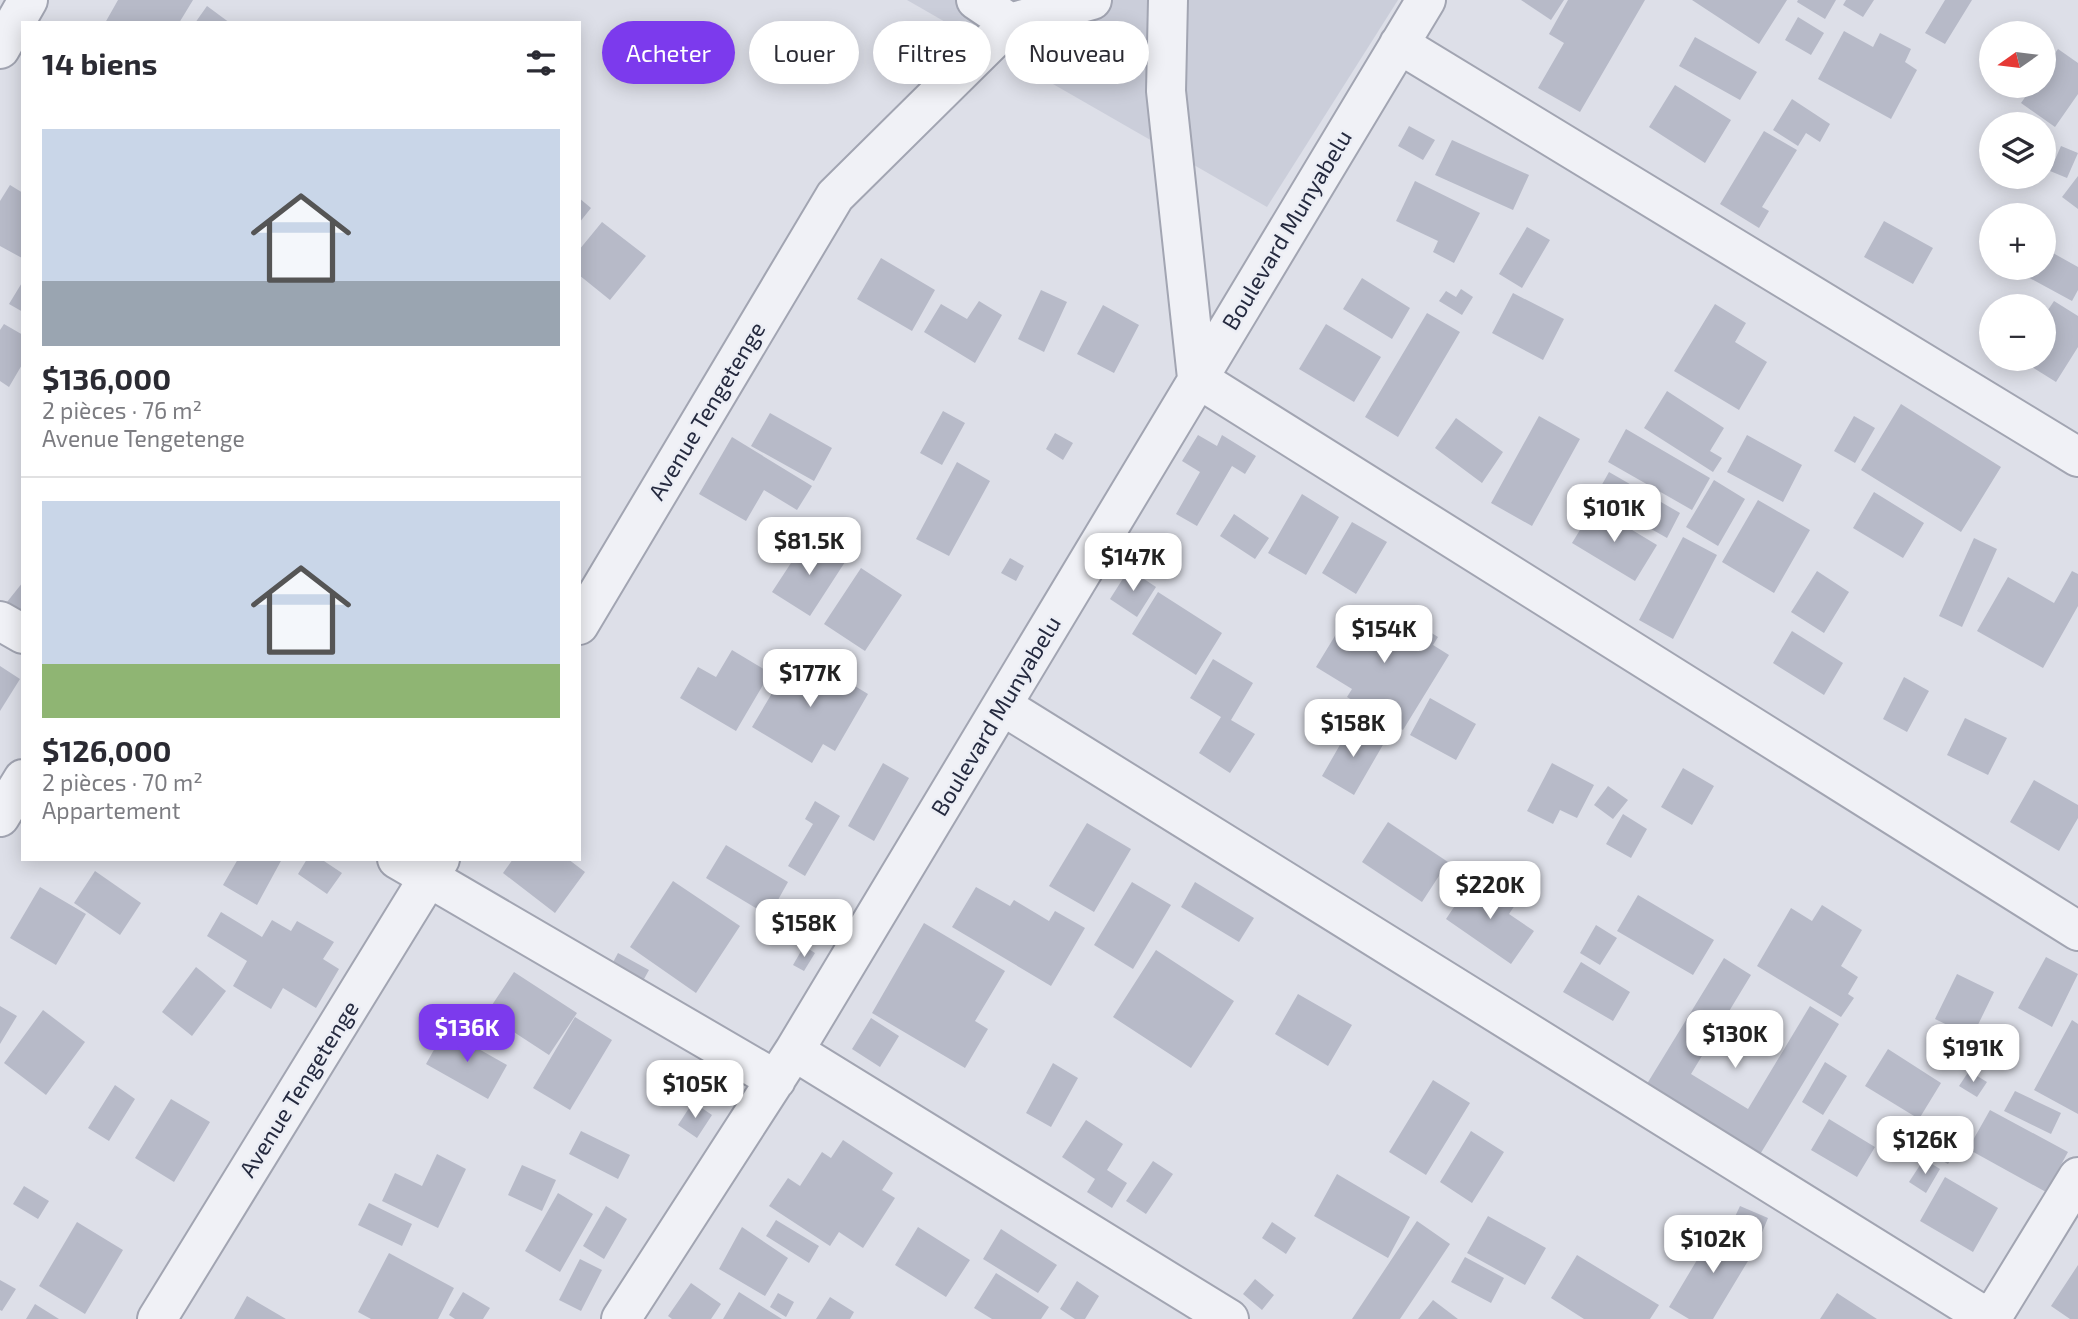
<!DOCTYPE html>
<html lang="fr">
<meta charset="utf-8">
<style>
body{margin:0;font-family:"Exo 2",sans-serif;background:#f2f2f3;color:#2b2b33;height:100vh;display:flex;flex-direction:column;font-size:26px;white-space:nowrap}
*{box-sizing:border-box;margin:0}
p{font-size:23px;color:#7c7c81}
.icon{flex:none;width:38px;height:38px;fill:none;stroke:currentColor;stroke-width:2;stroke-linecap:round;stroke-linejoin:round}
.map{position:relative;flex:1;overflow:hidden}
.details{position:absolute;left:21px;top:21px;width:560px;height:840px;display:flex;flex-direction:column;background:#fff;border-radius:0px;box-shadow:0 4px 18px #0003}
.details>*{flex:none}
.banner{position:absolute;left:602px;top:21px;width:665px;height:63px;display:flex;gap:14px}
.needle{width:46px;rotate:256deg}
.controls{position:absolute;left:1979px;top:21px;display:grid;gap:14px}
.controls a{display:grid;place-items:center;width:77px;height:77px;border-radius:50%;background:#fff;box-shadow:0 4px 18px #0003;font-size:35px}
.price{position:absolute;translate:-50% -60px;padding:0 16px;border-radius:14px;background:#fff;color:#222;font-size:23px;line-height:46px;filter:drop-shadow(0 2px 4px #0008)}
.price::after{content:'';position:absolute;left:50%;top:42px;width:21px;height:16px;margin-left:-10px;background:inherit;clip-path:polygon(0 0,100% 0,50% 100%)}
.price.active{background:#7c3aed;color:#fff}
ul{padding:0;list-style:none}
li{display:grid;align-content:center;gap:14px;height:371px;padding:0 21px}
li+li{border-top:2px solid #e1e1e2}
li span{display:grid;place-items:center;height:217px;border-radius:0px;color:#555}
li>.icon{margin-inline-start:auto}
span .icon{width:126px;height:126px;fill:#fffc;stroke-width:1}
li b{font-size:30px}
h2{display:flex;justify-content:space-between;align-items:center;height:84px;padding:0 21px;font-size:30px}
.tag{padding:0 24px;border-radius:32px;background:#fff;box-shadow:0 4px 18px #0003;font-size:24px;line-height:63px}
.tag.active{background:#7c3aed;color:#fff}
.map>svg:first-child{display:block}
.built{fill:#cbceda}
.building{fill:#b7bac8}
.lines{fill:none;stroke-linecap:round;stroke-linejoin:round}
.minor-casing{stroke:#a2a5b2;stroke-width:42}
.minor{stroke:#f0f1f6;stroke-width:38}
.labels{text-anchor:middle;stroke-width:5;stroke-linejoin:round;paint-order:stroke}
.street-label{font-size:23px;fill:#252a3f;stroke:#eceef5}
</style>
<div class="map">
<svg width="2078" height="1319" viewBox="0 0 2078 1319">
<rect width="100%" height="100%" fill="#dddfe8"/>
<!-- built -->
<path class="built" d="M907,0H1398L1267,207Z"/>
<!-- building -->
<path class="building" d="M118,0H193L179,23H105Z
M1521,0H1564L1551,20Z
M1568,0H1645L1580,112L1538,88L1564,43L1549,34Z
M1692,0H1787L1759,44Z
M1798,0H1836L1825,19L1797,2Z
M1846,0H1874L1863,17L1843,5Z
M1945,0H1972L1945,44L1925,33Z
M207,6L230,23H195Z
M1798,17L1824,33L1811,55L1785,40Z
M1844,31L1873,47L1880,33L1911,49L1905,62L1917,70L1891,119L1818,79Z
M1695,37L1757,72L1740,100L1679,66Z
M2058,49L2078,63V94L2055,127L2021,103L2033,86H2044V69Z
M1675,85L1731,120L1705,163L1649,127Z
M1792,99L1830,124L1820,142L1806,133L1798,146L1773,130Z
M1409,126L1435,140L1423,160L1398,146Z
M1764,131L1797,150L1762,207L1769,211L1759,228L1720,204Z
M1452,140L1529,175L1513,210L1435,175Z
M2061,146L2078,153L2067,178L2050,171Z
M2078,176V209L2062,197Z
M1415,181L1480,213L1454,263L1433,252L1438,241L1396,221Z
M10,185L23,193L22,258L0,246V201Z
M579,198L591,208L579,223Z
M1884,221L1933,248L1913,284L1864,257Z
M602,222L646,256L610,300L579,275V250Z
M1527,227L1550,240L1522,288L1499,274Z
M2044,248L2078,267V290L2072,301L2011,268H2044Z
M881,258L935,290L912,331L857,299Z
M1362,278L1410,308L1392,339L1343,309Z
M23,281V312L9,304Z
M1461,289L1473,297L1462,315L1439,301L1446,291L1456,297Z
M1041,290L1067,302L1044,352L1018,339Z
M1513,293L1564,319L1543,360L1492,333Z
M979,301L1002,315L975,363L924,332L941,304L967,319Z
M2054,301L2078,316V347L2056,382L2019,359H2044V316Z
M1715,304L1746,323L1735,342L1767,362L1739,410L1674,371Z
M1103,305L1139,325L1114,373L1077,354Z
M1427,313L1460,332L1398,437L1365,417Z
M4,324L23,335V363L9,387L0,381V330Z
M1326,324L1381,357L1354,402L1299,369Z
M1667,391L1724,428L1710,451L1722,458L1713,472L1644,428Z
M1901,404L2001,467L1961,532L1861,470Z
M943,411L965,423L942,465L920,453Z
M770,413L832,448L814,481L751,446Z
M1539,416L1580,439L1532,526L1491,503Z
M1854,416L1875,428L1855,463L1834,451Z
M1456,418L1503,452L1482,483L1435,448Z
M1626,429L1710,478L1692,510L1608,462Z
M1055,433L1073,443L1063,460L1046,449Z
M1198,435L1217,446L1222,435L1256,456L1245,474L1232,466L1197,526L1176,514L1200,472L1182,461Z
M1747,435L1802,465L1783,502L1727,472Z
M732,437L812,486L797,510L764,490L746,521L699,494Z
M957,462L990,481L949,556L916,539Z
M1609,472L1680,513L1667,538L1595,497Z
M1714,480L1745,499L1718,546L1686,527Z
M1874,492L1924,523L1903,558L1853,528Z
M1302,494L1339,517L1306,575L1268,553Z
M1758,500L1810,530L1774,593L1722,562Z
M1594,507L1657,545L1635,581L1572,543Z
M1234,514L1269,538L1255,559L1220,536Z
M1352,522L1387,542L1356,594L1322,573Z
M808,537L845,562L810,616L772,592Z
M1683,537L1717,555L1673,639L1639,620Z
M1974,538L1997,549L1962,627L1939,616Z
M1010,558L1024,566L1016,581L1001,573Z
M861,568L902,595L865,651L824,624Z
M1129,569L1156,587L1137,617L1110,599Z
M1817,571L1849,592L1824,633L1791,612Z
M2072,571L2078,574V606L2043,668L1977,631L2008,577L2054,603Z
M23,582V622L3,607Z
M1158,592L1222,633L1196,675L1132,634Z
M1352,608L1392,633L1403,615L1438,637L1433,645L1449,655L1403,730L1347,697L1352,689L1316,667Z
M1792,631L1843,663L1824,695L1773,663Z
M732,650L770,673L736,731L680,698L698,667L716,677Z
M797,651L868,694L835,751L823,744L812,763L752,727Z
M1213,659L1253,683L1231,720L1255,734L1230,773L1199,753L1221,717L1190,698Z
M0,666L20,679L0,711Z
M1904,677L1929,691L1907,732L1883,719Z
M1430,698L1476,724L1456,760L1410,735Z
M1965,718L2007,738L1988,775L1947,755Z
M1352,724L1384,743L1354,795L1322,776Z
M883,763L909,778L874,841L848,826Z
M1552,763L1594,785L1577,818L1560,810L1553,824L1527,811Z
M1683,768L1714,786L1692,825L1661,807Z
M2034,780L2078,805V818L2059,851L2010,822Z
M1608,786L1628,800L1613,819L1594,805Z
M815,801L840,816L805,876L788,866L813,824L805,819Z
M1623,814L1647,829L1631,858L1606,844Z
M1388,822L1448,862L1422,902L1362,862Z
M1087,823L1131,849L1094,912L1049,886Z
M726,845L788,882L769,916L706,878Z
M238,859H282L257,905L223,885Z
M307,859H321L342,873L327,894L298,874Z
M513,859H568L585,872L555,913L503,873Z
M95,871L141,903L120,935L74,903Z
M1474,877L1515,905L1509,914L1534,931L1511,964L1446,919Z
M673,881L740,926L696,993L630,947Z
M1132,882L1171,905L1133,969L1094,945Z
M1195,882L1254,918L1239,942L1181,907Z
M40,887L86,914L56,965L10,938Z
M976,887L1010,906L1014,900L1049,921L1055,911L1085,928L1051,986L952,927Z
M1638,895L1714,940L1693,975L1617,931Z
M1822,905L1862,930L1841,966L1858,977L1848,994L1854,998L1841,1017L1757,966L1791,908L1812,921Z
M221,912L262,937L272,920L291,931L297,921L334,942L323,959L339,969L316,1008L283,988L271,1009L233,986L247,961L207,936Z
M924,923L1005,971L975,1021L988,1029L965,1068L872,1013Z
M1596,925L1617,938L1600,965L1580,953Z
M804,946L815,953L804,971L793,965Z
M1156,950L1234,1001L1191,1068L1113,1017Z
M618,953L649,970L634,997L604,979Z
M2046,957L2078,974L2052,1027L2018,1008Z
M1724,958L1751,975L1691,1074L1748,1109L1810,1006L1839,1024L1756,1161L1642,1092Z
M1581,962L1630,992L1613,1021L1563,992Z
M196,967L226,991L192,1036L162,1012Z
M514,972L577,1013L549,1055L486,1014Z
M1957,974L1994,992L1972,1037L1935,1019Z
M1298,994L1352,1025L1328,1066L1275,1034Z
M0,1006L17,1016L0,1044Z
M43,1010L85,1042L46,1095L4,1063Z
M575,1017L612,1040L570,1110L533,1088Z
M871,1018L899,1036L880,1067L852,1049Z
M2072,1020L2078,1024V1114L2034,1090Z
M445,1030L507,1065L488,1099L426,1064Z
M1991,1038L2010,1051L1999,1067L1981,1055Z
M1888,1049L1941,1083L1919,1119L1865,1086Z
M1825,1062L1847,1076L1823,1115L1802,1102Z
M1053,1063L1078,1078L1051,1127L1026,1113Z
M1969,1071L1987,1082L1977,1097L1959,1086Z
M1433,1080L1470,1103L1426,1175L1389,1152Z
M115,1085L135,1099L109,1141L88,1128Z
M2015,1091L2061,1113L2051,1134L2004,1111Z
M171,1099L210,1122L174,1182L135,1158Z
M693,1102L712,1115L697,1138L678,1125Z
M1990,1110L2068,1152L2046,1192L1968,1149Z
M1829,1119L1875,1147L1857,1177L1811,1150Z
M1086,1120L1123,1144L1107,1170L1127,1183L1112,1208L1087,1192L1095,1179L1062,1157Z
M1941,1128L1962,1140L1948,1164L1927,1152Z
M581,1131L630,1155L618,1179L569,1154Z
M1471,1131L1504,1152L1472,1203L1440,1182Z
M843,1140L893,1173L882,1190L895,1198L863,1248L839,1232L830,1246L769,1206L788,1178L800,1186L822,1152L831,1158Z
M437,1154L466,1169L438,1228L382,1201L395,1173L422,1186Z
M1924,1159L1940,1169L1926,1193L1909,1182Z
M1153,1161L1173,1174L1146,1214L1126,1201Z
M522,1165L556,1180L542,1211L508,1195Z
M1337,1174L1410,1217L1388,1258L1314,1216Z
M1945,1177L1998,1208L1973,1252L1920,1221Z
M24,1186L49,1201L38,1219L13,1204Z
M558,1193L593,1214L560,1272L525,1251Z
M369,1203L412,1224L402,1246L358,1225Z
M606,1206L627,1219L604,1259L583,1246Z
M1740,1206L1768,1218L1761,1235L1732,1223Z
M1488,1216L1546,1248L1525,1285L1467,1253Z
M776,1220L819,1246L809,1263L766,1236Z
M1417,1221L1450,1244L1400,1319H1352Z
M77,1222L123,1250L85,1314L39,1286Z
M1272,1222L1296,1238L1286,1254L1262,1238Z
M1719,1223L1757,1246L1713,1319H1689L1669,1307Z
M742,1227L788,1258L765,1296L719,1269Z
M918,1227L970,1260L946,1297L895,1265Z
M1001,1229L1057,1265L1038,1293L983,1259Z
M389,1253L454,1288L438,1319H371L358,1312Z
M1577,1255L1659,1305L1650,1319H1584L1551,1298Z
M1465,1257L1504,1278L1491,1303L1451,1282Z
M580,1259L602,1270L581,1311L559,1300Z
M2078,1265V1319H2070L2051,1306Z
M996,1273L1049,1307L1041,1319H992L974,1308Z
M1255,1279L1274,1295L1262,1310L1243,1294Z
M0,1280L16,1289L2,1311L0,1310Z
M1077,1281L1099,1296L1085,1319H1075L1060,1309Z
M691,1283L721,1304L711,1319H672L668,1316Z
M463,1292L490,1308L483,1319H455L449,1315Z
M739,1292L782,1319H723Z
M778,1293L794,1302L786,1317L770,1307Z
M1837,1293L1877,1319H1820Z
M247,1296L286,1319H234Z
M830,1297L854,1312L850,1319H816Z
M1433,1300L1458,1319H1418Z
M35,1304L59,1319H26Z"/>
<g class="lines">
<!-- minor casing -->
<g class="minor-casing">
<path id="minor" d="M976,0L1010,23L1092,0
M1168,0L1166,91L1197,378
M1399,44L2078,457
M0,49L28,0
M1197,378L2078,931
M0,621L23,634
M579,625L835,196L1010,23
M1003,706L1989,1319
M0,817L23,779
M397,859L776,1080
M794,1051L1229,1319
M157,1319L440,859
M621,1319L794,1051L1426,0
M1991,1319L2078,1177"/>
</g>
<!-- minor -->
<use href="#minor" class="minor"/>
</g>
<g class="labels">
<!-- street labels -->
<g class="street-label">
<text transform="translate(1287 230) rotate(-59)" y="8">Boulevard Munyabelu</text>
<text transform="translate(707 411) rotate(-59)" y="8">Avenue Tengetenge</text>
<text transform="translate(996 716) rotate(-59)" y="8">Boulevard Munyabelu</text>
<text transform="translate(299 1089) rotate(-58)" y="8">Avenue Tengetenge</text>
</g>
</g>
</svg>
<div class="controls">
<a><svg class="needle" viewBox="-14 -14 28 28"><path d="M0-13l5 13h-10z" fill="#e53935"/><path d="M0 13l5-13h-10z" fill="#7c7c81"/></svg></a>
<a><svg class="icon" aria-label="layers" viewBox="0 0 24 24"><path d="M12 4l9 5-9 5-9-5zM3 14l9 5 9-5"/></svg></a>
<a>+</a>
<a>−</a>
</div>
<b class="price" style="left:1614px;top:544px">$101K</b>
<b class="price" style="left:809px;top:577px">$81.5K</b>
<b class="price" style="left:1133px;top:593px">$147K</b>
<b class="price" style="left:1384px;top:665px">$154K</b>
<b class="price" style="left:810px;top:709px">$177K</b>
<b class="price" style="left:1353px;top:759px">$158K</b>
<b class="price" style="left:1490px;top:921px">$220K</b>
<b class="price" style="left:804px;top:959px">$158K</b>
<b class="price active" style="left:467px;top:1064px">$136K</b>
<b class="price" style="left:1735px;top:1070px">$130K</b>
<b class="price" style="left:1973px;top:1084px">$191K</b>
<b class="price" style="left:695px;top:1120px">$105K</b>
<b class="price" style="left:1925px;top:1176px">$126K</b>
<b class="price" style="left:1713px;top:1275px">$102K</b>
<div class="banner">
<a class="tag active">Acheter</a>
<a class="tag">Louer</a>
<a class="tag">Filtres</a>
<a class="tag">Nouveau</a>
</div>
<section class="details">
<h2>14 biens<svg class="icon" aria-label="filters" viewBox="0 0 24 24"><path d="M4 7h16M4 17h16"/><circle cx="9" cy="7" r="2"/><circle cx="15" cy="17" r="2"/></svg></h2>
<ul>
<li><span style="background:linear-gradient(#c9d6e8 70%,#9aa5b1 0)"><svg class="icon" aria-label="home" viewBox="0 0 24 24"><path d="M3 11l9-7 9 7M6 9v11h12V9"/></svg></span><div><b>$136,000</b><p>2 pièces · 76 m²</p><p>Avenue Tengetenge</p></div></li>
<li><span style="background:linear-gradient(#c9d6e8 75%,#8fb573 0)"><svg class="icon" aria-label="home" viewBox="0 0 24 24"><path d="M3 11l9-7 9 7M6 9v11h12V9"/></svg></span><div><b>$126,000</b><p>2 pièces · 70 m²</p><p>Appartement</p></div></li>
</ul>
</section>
</div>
